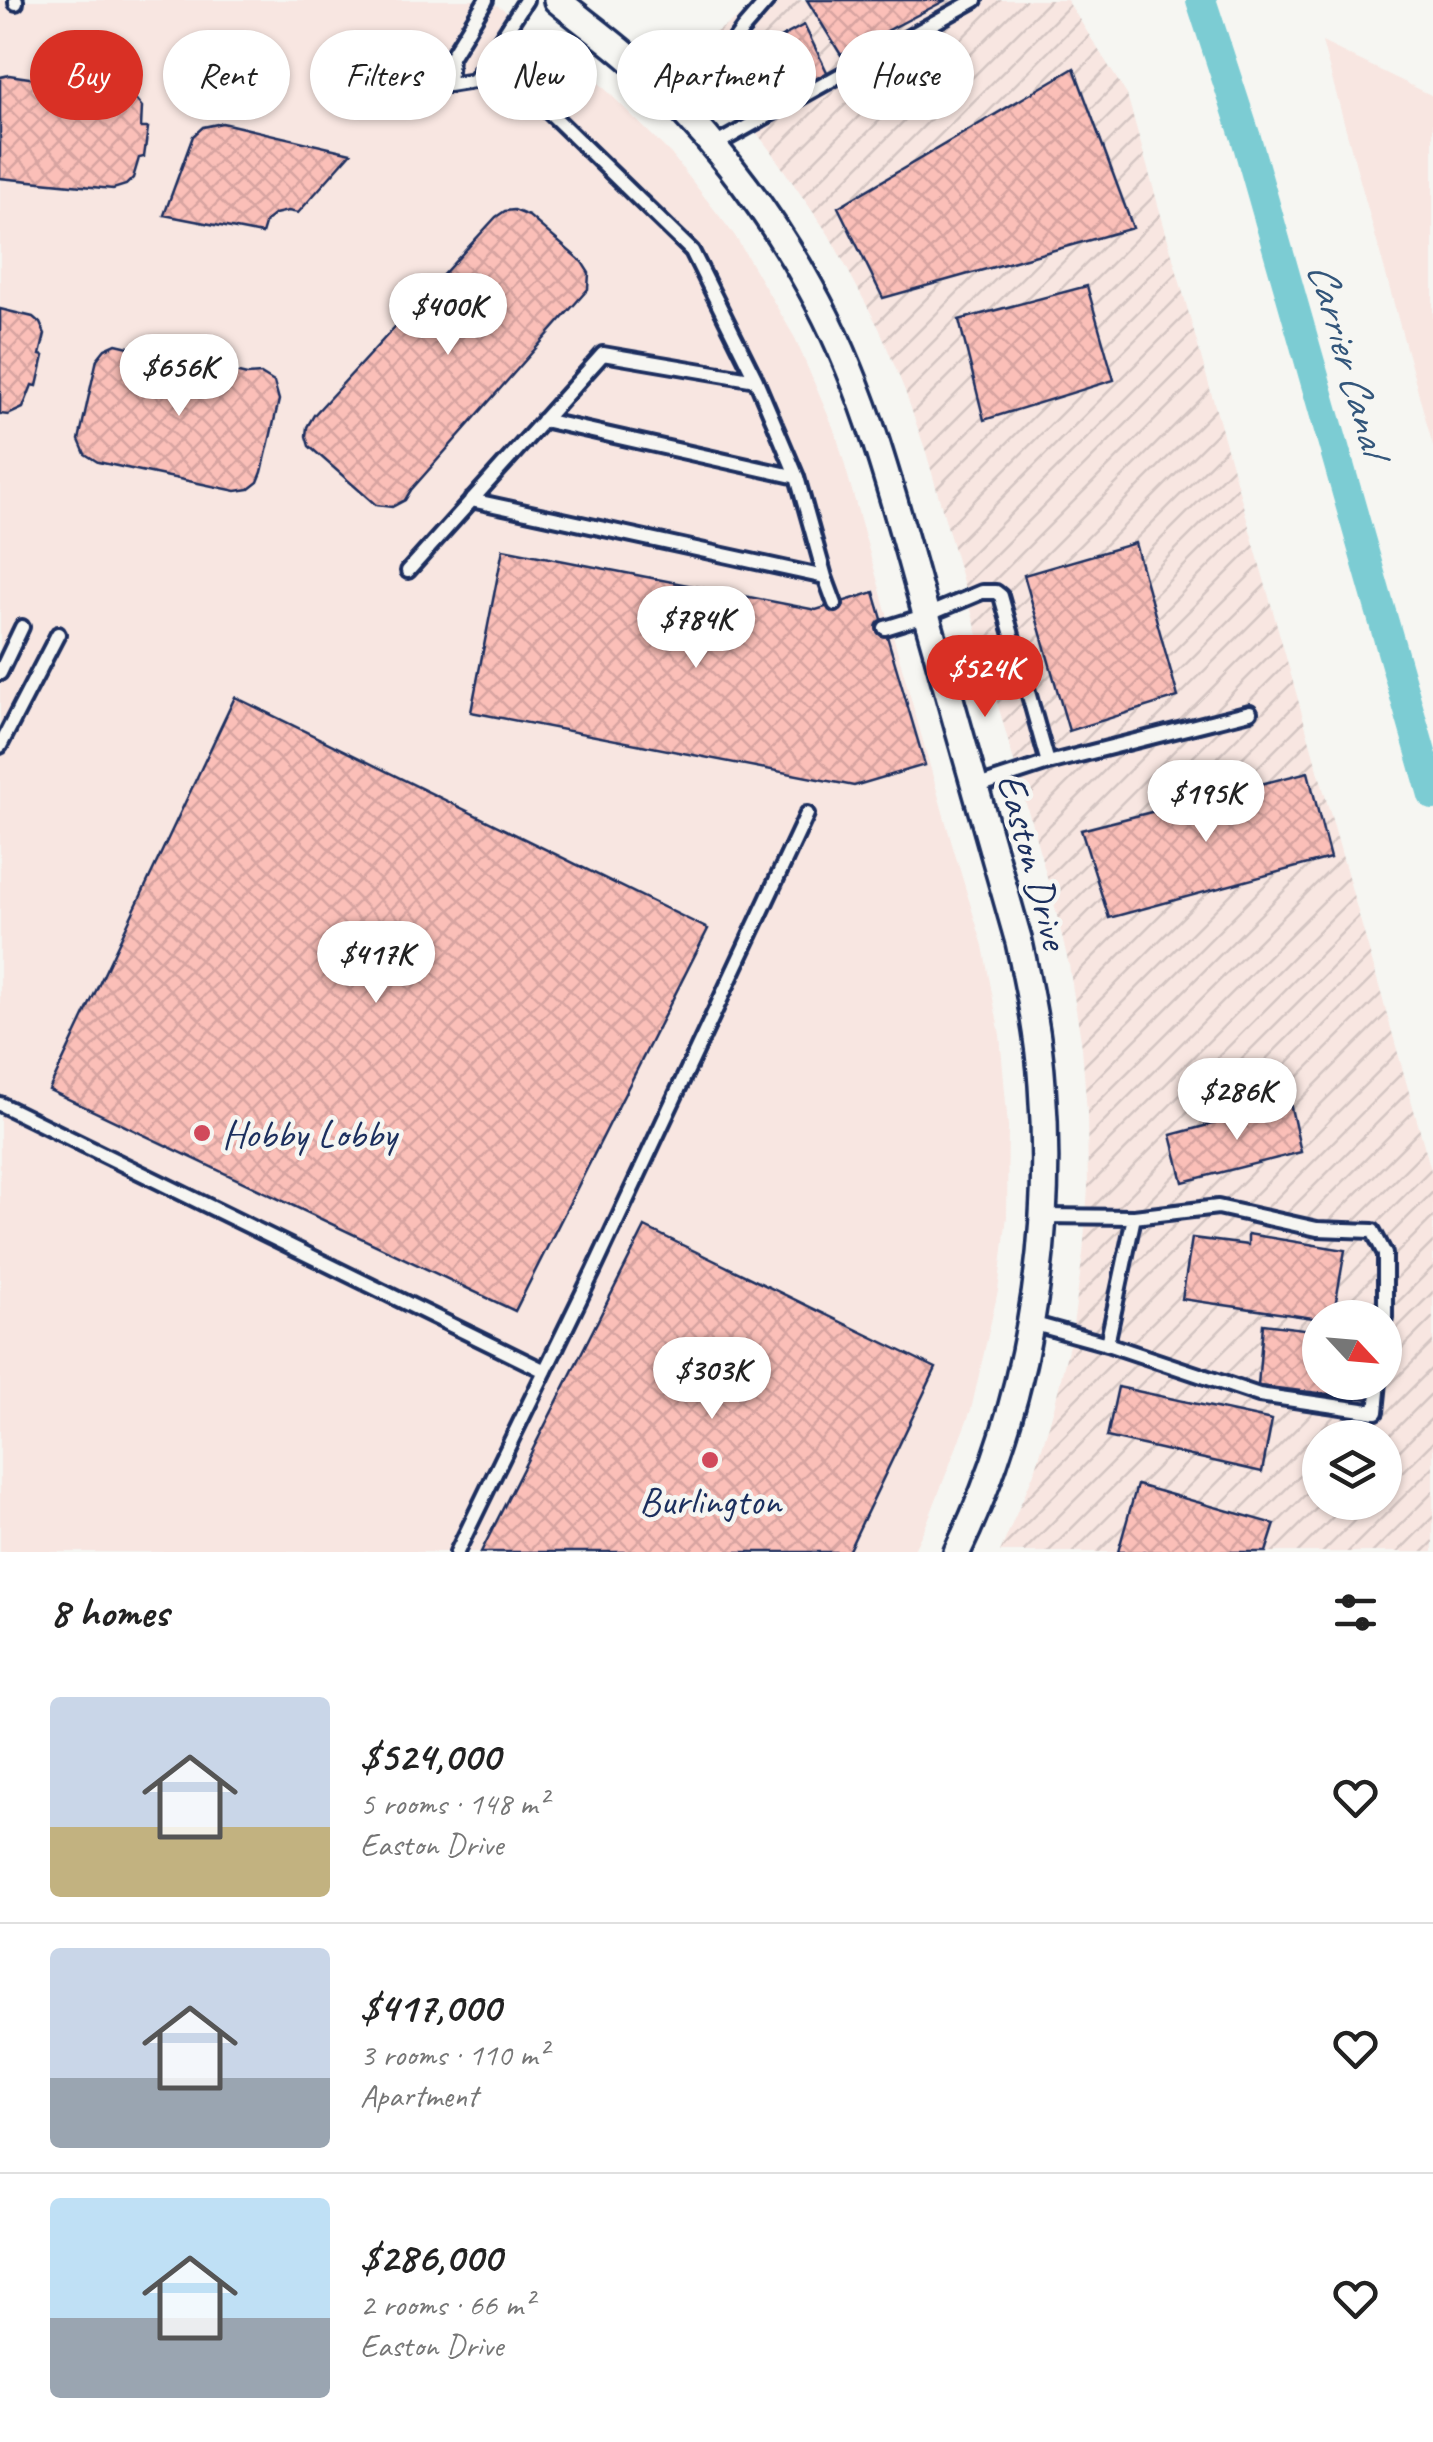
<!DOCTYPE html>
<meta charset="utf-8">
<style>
body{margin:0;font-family:Caveat,sans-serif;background:#f2f2f2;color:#222;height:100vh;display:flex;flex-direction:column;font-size:38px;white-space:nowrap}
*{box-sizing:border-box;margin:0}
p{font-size:32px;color:#767676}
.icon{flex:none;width:55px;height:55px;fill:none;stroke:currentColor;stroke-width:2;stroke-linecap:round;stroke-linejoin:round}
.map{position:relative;height:1552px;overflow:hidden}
.side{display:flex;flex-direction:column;background:#fff;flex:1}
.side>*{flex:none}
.top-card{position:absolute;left:30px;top:30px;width:1375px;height:90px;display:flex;gap:20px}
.needle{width:65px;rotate:116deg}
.buttons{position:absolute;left:1302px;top:1300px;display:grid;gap:20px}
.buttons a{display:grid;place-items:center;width:100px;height:100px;border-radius:50%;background:#fff;box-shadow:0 2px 8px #0004;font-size:50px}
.price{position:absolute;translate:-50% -85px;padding:0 22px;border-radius:35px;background:#fff;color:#222;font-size:32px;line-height:65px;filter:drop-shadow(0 2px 5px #0008)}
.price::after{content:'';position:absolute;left:50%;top:60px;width:30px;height:22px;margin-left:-15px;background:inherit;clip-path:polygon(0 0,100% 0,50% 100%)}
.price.current{background:#d93025;color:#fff}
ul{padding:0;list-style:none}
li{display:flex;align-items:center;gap:30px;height:250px;padding:0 50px}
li+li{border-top:2px solid #e0e0e0}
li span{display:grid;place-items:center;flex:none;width:280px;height:200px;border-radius:10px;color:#555}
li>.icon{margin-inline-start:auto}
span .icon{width:120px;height:120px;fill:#fffc;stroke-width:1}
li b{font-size:42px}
h2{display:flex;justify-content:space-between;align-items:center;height:120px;padding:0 50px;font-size:42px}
.pill{padding:0 35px;border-radius:45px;background:#fff;box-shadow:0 2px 8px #0004;font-size:35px;line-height:90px}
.pill.current{background:#d93025;color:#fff}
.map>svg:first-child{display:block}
.built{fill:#f8e6e1}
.industrial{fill:url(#industrial-furrows);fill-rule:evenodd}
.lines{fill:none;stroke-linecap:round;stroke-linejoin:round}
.canal{stroke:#7bccd3;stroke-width:30}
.building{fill:url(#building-cross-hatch);stroke:#1b2f5e;stroke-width:2.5}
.lane-casing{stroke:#1b2f5e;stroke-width:20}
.street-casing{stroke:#1b2f5e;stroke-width:32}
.lane{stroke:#f6f6f2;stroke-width:12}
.street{stroke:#f6f6f2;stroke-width:25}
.poi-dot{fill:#d1495b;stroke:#f6f6f2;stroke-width:4}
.labels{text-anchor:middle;stroke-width:9;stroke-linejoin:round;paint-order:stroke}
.street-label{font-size:40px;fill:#1b2f5e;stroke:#f6f6f2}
.poi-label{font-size:40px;fill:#1b2f5e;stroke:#f6f6f2;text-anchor:start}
.water-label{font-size:42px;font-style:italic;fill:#33567b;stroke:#f6f6f2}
</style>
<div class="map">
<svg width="1433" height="1552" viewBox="0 0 1433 1552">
<defs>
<pattern id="industrial-furrows" width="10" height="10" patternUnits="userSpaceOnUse" patternTransform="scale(2.5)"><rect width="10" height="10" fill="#f8e6e1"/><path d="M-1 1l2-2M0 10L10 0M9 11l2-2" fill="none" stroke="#d4c6c3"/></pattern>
<pattern id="building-cross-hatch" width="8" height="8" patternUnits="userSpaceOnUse" patternTransform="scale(2.5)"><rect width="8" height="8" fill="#fbbfb8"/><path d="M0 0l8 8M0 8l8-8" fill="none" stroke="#d7a4a1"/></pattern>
</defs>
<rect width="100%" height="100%" fill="#f6f6f2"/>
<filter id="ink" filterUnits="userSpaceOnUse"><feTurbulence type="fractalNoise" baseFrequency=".01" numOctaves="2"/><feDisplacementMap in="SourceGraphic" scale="20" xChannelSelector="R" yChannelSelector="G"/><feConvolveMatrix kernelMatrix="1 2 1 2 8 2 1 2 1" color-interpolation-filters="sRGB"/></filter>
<g filter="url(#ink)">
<!-- built -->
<path class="built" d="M0,0H487L502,8L597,81L671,154L735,236L795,338L836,434L952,844L983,946L1000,1035L1008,1126L1007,1216L998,1291L971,1410L927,1523L913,1552H0Z
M1322,42L1433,96V446Z"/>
<!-- industrial -->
<path class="industrial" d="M767,0H1067L1127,95L1433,1177V1552H1000L1036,1468L1054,1408L1072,1332L1083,1254L1088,1188L1087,1113L1082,1047L1069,965L1052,895L926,452L905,391L879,328L829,235L772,153L692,47ZM1320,1318H1385V1382H1320ZM1320,1438H1385V1502H1320Z"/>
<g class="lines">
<!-- canal -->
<path class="canal" d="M1201,0L1246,138L1433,795"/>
</g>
<!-- building -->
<path class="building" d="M807,0H946L841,55Z
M804,25L831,80L751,121L721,70Z
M1074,68L1133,228L883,298L838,207Z
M9,75L123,92L133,96L142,107L141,128H148L144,157L139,158L133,178L126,185L113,189L0,178V77Z
M222,123L227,124L351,153L298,213L288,211L275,214L266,221L262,234L164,215L193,136L203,127Z
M514,210L529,216L582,262L589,273L588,289L411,490L405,500L392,507L376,505L309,446L306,436L307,427L314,415L496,217L505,211Z
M1087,286L1114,380L984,420L959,320Z
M0,309L33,317L40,323L45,334L40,355L44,356L37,386L32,385L23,408L8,415L0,414Z
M116,344L247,375L261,374L274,382L279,400L262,472L258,482L249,489L236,491L98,462L85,454L79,440L97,359L105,349Z
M1135,543L1178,697L1069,731L1024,575Z
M503,549L816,610L874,592L925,765L854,786L471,712Z
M235,697L708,929L515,1311L49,1090Z
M1308,772L1330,858L1109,918L1081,830Z
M1290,1103L1301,1152L1183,1182L1171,1135Z
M645,1227L936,1368L848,1552H481Z
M1248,1234L1345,1250L1333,1318L1320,1319L1182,1299L1192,1238L1248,1245Z
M1263,1324L1320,1331V1382H1372L1370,1399L1258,1386Z
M1118,1387L1272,1420L1262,1472L1107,1437Z
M1137,1485L1275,1524L1266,1552H1118Z"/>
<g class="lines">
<!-- lane casing -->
<g class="lane-casing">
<path id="lane" d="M486,0L451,57L449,85L474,81L526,0
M16,3V0
M683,113L742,30L768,0
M713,146L975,0
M543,420L797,477
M471,500L825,577L797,477L756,380
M408,571L603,354L756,380L692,251L510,74L485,62
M825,577L835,604
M885,628L927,615L982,592H996L1001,596L1048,763
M0,673L22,627
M0,746L58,634
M975,787L1048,763L1250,712
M0,1104L545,1371
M1134,1217L1218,1207L1317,1229L1373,1231L1385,1254V1318
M1031,1323L1107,1344L1134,1217L1043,1216
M1107,1344L1259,1395L1376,1412L1379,1382
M457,1552L593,1272L807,814"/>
</g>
<!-- street casing -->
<g class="street-casing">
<path id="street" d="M557,0C580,19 605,37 628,57C700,122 764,202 810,287C865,385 892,493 922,600C954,714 986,828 1019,942C1029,989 1039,1037 1042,1085C1054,1244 1027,1408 957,1552"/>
</g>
<!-- lane -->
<use href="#lane" class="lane"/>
<!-- street -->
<use href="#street" class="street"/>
</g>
</g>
<!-- markers -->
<g class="poi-dot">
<circle cx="202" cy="1133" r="10"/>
<circle cx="710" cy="1460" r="10"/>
</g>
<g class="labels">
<!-- street labels -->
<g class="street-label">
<text transform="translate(1034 861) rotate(75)" y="14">Easton Drive</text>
</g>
<!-- poi labels -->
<g class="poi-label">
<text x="222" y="1147">Hobby Lobby</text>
<text x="710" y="1514" text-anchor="middle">Burlington</text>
</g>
<!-- water labels -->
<g class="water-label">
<text transform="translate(1349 357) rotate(74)" y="15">Carrier Canal</text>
</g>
</g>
</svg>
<div class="buttons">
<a><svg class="needle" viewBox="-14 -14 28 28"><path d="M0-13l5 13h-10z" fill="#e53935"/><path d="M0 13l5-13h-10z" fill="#767676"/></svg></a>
<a><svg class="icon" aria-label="layers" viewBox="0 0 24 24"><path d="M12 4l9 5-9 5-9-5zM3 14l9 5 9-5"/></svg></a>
</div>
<b class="price" style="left:448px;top:358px">$400K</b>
<b class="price" style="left:179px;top:419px">$656K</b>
<b class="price" style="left:696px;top:671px">$784K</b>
<b class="price current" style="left:985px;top:720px">$524K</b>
<b class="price" style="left:1206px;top:845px">$195K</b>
<b class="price" style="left:376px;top:1006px">$417K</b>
<b class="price" style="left:1237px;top:1143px">$286K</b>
<b class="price" style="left:712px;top:1422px">$303K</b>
<div class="top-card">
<a class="pill current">Buy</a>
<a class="pill">Rent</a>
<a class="pill">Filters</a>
<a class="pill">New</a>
<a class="pill">Apartment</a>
<a class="pill">House</a>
</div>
</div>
<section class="side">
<h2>8 homes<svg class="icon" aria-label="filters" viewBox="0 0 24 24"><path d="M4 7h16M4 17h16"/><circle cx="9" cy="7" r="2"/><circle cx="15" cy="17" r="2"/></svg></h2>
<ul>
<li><span style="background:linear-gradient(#c9d6e8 65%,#c2b280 0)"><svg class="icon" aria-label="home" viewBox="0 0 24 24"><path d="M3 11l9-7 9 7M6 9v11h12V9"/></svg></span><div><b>$524,000</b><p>5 rooms · 148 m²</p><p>Easton Drive</p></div><svg class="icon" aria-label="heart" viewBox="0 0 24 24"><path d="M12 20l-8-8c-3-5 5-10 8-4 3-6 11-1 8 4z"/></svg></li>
<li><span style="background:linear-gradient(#c9d6e8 65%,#9aa5b1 0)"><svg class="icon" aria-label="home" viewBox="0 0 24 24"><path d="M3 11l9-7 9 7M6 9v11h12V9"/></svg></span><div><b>$417,000</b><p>3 rooms · 110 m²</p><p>Apartment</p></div><svg class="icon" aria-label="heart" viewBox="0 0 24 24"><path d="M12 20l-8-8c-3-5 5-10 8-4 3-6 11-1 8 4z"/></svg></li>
<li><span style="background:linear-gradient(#bfe0f5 60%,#9aa5b1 0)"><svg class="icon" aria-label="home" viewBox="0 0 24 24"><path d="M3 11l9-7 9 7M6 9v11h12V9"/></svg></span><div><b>$286,000</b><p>2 rooms · 66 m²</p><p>Easton Drive</p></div><svg class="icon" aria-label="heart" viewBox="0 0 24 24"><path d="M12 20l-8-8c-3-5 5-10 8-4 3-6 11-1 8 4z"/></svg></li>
</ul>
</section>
